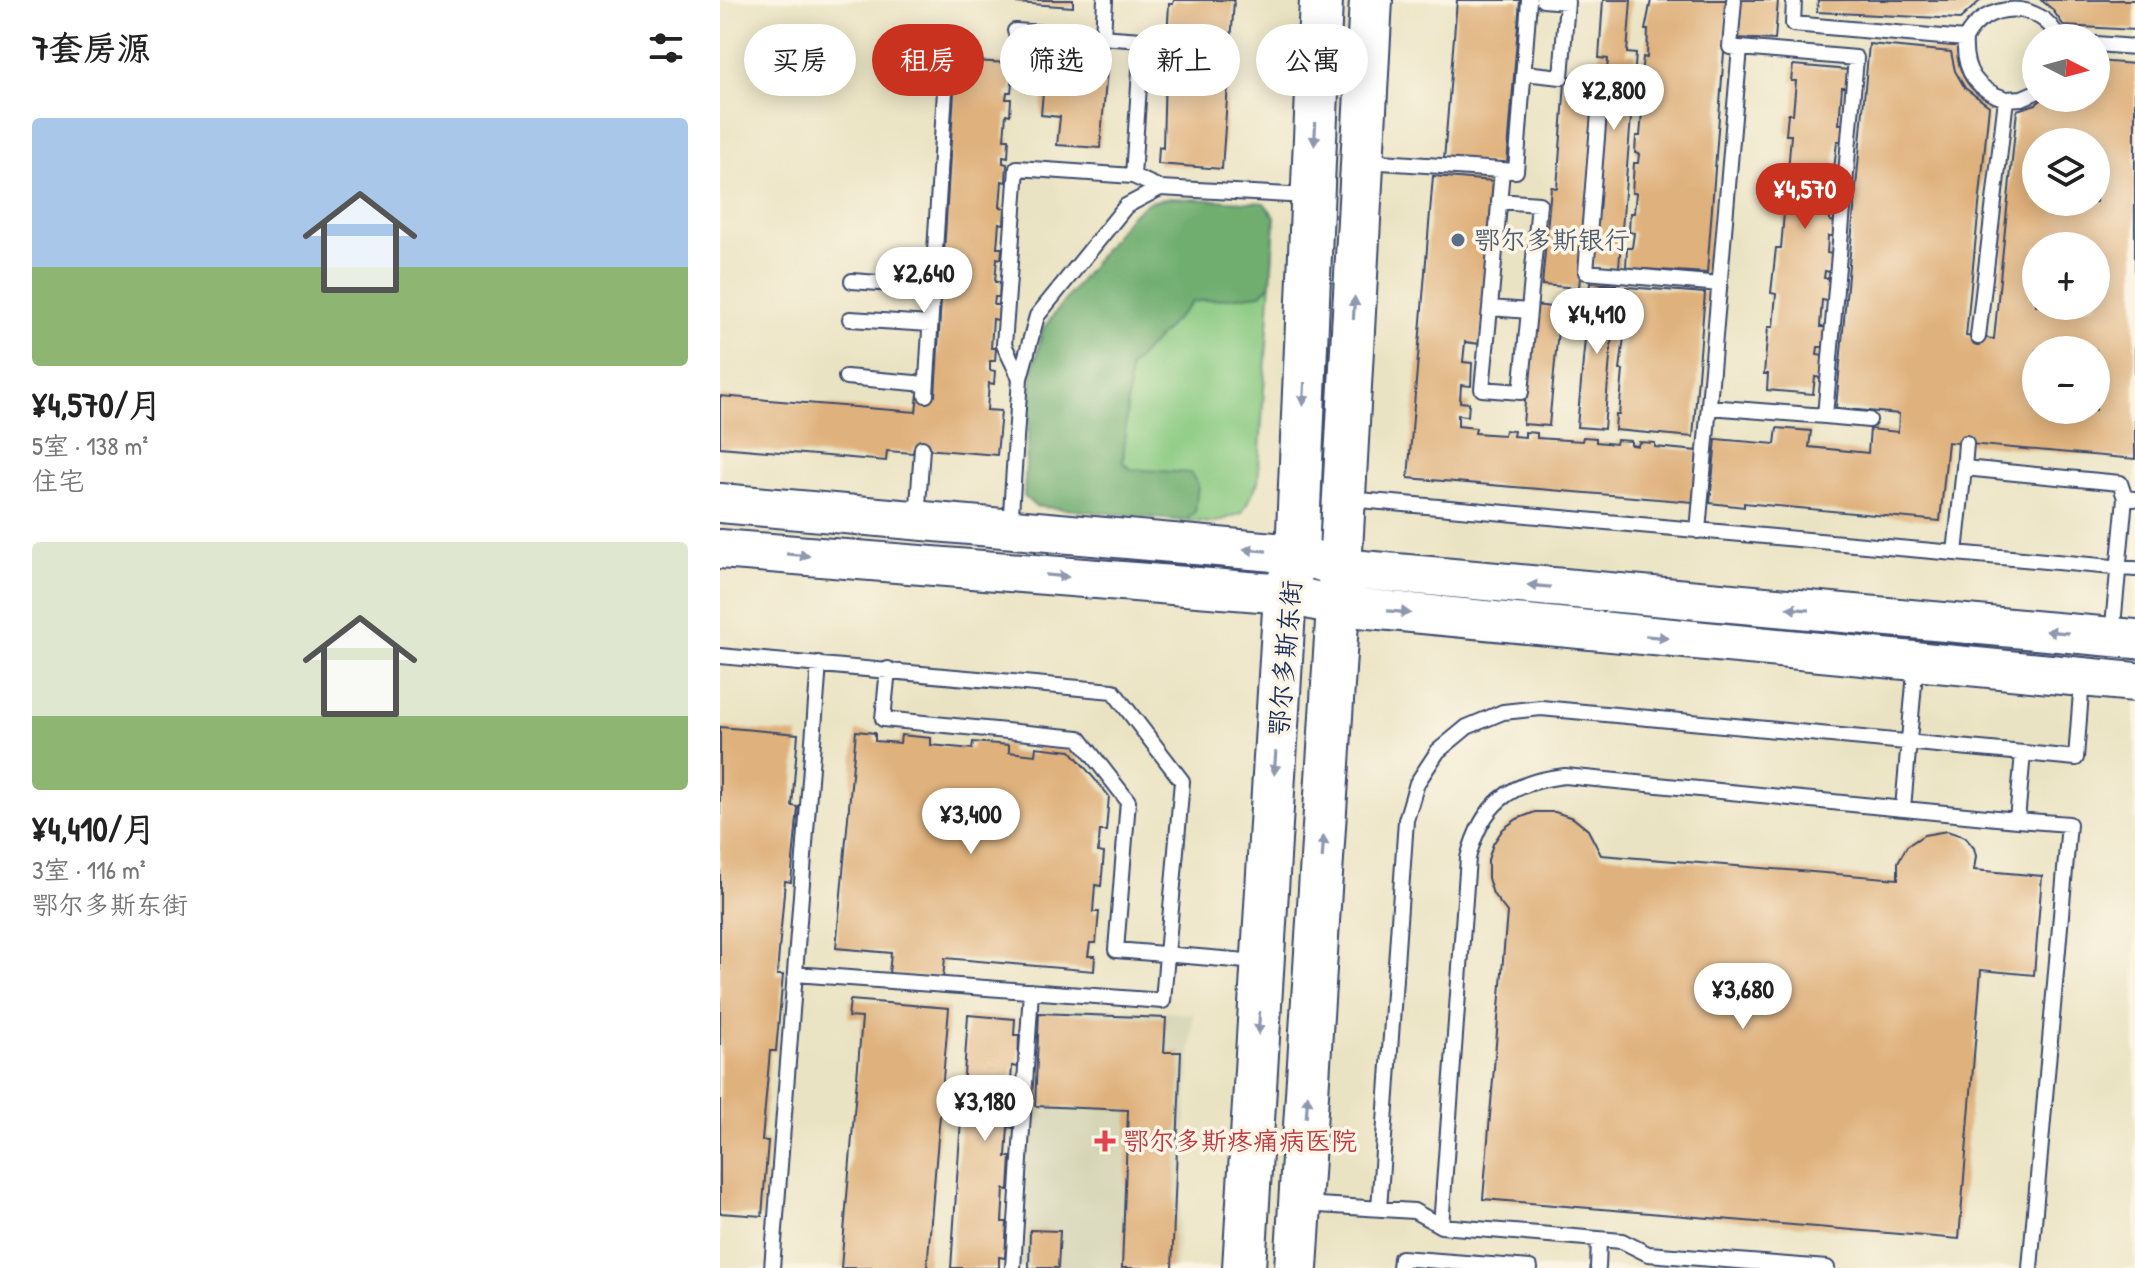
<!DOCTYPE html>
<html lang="zh">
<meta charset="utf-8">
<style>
body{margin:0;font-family:"Patrick Hand","LXGW WenKai TC",sans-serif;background:#f2f2f2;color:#222;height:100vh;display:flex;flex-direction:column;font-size:30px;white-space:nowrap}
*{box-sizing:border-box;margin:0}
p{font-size:26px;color:#767676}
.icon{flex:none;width:44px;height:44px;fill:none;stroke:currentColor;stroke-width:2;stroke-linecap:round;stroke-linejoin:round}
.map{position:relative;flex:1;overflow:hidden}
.sheet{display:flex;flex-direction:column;background:#fff;width:720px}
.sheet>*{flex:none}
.top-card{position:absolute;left:24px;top:24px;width:760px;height:72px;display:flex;gap:16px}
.needle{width:52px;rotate:96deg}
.fabs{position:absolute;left:1302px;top:24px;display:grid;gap:16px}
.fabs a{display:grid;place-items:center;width:88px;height:88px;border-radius:50%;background:#fff;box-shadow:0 4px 20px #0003;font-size:40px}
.price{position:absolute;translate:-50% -68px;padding:0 18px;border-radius:28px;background:#fff;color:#222;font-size:26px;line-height:52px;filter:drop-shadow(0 2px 4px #0008)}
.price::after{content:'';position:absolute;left:50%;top:48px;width:24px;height:18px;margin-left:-12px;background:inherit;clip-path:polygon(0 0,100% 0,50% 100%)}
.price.current{background:#c8321e;color:#fff}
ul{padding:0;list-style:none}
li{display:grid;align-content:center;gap:16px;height:424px;padding:0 32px}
li span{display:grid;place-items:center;height:248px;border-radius:8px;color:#555}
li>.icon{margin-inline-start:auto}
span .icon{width:144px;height:144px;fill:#fffc;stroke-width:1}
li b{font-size:34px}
h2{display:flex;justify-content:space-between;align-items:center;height:96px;padding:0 32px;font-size:34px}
.tag{padding:0 28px;border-radius:36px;background:#fff;box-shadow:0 4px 20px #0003;font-size:28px;line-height:72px}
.tag.current{background:#c8321e;color:#fff}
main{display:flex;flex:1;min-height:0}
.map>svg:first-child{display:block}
.built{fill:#d6d6b7}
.green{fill:#8aca82;stroke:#527c70;stroke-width:2}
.forest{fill:#6fae70;stroke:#456e67;stroke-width:2}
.building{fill:#dfb17b;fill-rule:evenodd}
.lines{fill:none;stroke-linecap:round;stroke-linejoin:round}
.lane-casing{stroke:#3a4a6d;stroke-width:18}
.secondary-casing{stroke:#3a4a6d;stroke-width:42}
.primary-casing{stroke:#3a4a6d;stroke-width:46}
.lane{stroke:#fff;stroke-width:14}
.secondary{stroke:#fff;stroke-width:38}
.primary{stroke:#fff;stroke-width:42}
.oneway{fill:#8d97ae}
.service-dot{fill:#5c6f8a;stroke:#fcf5e5;stroke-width:3}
.health-dot{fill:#e0444e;stroke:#fcf5e5;stroke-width:3}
.labels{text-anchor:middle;stroke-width:7;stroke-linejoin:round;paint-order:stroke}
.service-label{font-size:26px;fill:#4e5e75;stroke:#fcf5e5;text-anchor:start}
.street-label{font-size:26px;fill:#1b2f5e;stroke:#fcf5e5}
.health-label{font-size:26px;fill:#be3a42;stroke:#fcf5e5;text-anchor:start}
</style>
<main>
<section class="sheet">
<h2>7套房源<svg class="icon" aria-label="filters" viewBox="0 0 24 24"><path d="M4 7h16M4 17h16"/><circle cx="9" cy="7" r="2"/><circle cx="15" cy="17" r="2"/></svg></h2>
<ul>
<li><span style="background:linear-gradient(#a9c7e8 60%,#8fb573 0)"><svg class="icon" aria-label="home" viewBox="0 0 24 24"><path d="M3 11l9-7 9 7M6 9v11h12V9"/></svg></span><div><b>¥4,570/月</b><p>5室 · 138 m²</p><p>住宅</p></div></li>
<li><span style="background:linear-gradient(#dfe7d0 70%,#8fb573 0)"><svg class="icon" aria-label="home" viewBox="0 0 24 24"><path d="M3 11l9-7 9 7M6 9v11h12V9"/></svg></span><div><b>¥4,410/月</b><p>3室 · 116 m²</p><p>鄂尔多斯东街</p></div></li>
</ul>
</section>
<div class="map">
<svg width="1415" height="1268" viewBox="0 0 1415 1268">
<rect width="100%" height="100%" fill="#fcf5e5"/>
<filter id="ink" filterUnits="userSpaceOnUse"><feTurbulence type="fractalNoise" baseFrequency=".0125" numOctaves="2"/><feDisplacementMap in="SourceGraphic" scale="16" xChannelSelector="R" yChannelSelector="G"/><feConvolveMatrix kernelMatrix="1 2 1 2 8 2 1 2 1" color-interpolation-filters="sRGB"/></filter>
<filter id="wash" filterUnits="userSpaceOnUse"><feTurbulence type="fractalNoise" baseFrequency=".006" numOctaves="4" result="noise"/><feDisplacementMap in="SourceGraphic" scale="32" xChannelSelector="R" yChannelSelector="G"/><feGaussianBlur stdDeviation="1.8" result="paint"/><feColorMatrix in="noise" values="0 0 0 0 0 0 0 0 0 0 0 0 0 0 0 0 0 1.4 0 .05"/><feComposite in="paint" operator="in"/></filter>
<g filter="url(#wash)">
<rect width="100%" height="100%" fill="#eae3c3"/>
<!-- built -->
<path class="built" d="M316,1003L473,1014L456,1268H298Z"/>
<!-- green -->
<path class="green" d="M450,198L544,203L555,217L538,482L522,513L493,523L315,506L304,496L312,376L323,329L410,216L429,202Z"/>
<!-- forest -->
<path class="forest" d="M450,198L544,203L555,217L551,284L541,294L472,302L410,367L403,462L410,469L470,473L478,484L475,512L465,521L315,506L304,496L312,376L323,329L410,216L429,202Z"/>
<g id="blocks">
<!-- building -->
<path class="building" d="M297,0H353V7L297,3Z
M454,0H514L502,169L438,164L439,147L443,148L445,71H449L451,39H447L449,4H453Z
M737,0H800L787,165L724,160Z
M883,0H911L907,53L916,54L899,267L872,265L888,59L879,58Z
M931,0H1008L987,273L906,268L907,248H912L914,233L909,232L910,213H914L916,193H912L914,163H918L919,154L915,153L916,136H920L923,101H919L921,83H924L925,75H921L923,57L927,58L928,30H925Z
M1018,0H1058L1055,40L1016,38Z
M1098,0H1261L1240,19L1097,12Z
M1321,0H1415V30L1344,26L1332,9Z
M1149,44L1231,52L1235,71L1245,88L1269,106L1246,336L1274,339L1297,110L1316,104L1324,98H1376V61L1415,64V459L1228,442L1220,521L1024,503V507L990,503L996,439L1055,444L1057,428L1091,431L1089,447L1148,453L1150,429L1178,432L1179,414L1116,408ZM1316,142H1376V202H1316ZM1316,246H1376V306H1316ZM1316,350H1376V410H1316Z
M345,50L368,52L367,69L387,70L380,148L337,145L340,117L321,115L325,68L344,70Z
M236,60L288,63V75H293L291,92H287L286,99H291L290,115L286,114L284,139H289L288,157L283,156V163L287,164L286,182L282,181L280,207L285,208L284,224L279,223L277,248H282L281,259L277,258L275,282H280L279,297H275L274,305H279L278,320L273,319L271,348H276L275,361H270V370L275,371L274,384L269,383L267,410L281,411L277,455L194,448L193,453L167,451L166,461L0,447V396L196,412L198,394L215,396Z
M1073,65L1129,70L1128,87H1122L1119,124H1124L1123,141H1117L1111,200L1117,201L1116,215L1110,214V221L1115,222L1114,236H1108L1107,253L1112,254L1110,272L1105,271L1104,278H1110L1108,301L1102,300L1100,327H1106L1103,347H1098L1097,355L1103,356L1101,378L1095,377L1093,394L1047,390L1048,374H1044L1048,327H1053L1056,294L1051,293L1056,248H1061L1064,213H1059L1063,171H1068L1071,135H1066L1068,114H1073L1076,81H1071Z
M845,83L877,86L859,288L822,285L831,187L837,188Z
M713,176L773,181L760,344L745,342L743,362L752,363L751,386L741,385L740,402L749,403L748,416L738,415V426L756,428L755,433L784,435L785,430L794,431L793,436L805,437V432L817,433V438L862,441L863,437L876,438V442L896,444L897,440L911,441V445L918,446L919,442L935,443V447L977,451L973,502L688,478Z
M870,283L896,285L884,429L857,427Z
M906,287L985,293L973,437L895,430L896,415H899L903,370H900L908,302H905Z
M814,305L840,308L829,426L803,424Z
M0,727L78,734L72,806L78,807L71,882L65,881L57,975H63L56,1051H50L42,1141H48L42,1216L0,1213Z
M136,731L155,733V741L180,743L181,735L211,738V745L252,749L253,742L289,745V752L315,755L316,747L351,751L389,796L386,831H380L378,852L384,853L381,886L375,885L373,912H379L376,943H370L368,956H375L374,971L225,958L223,978L169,974L171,953L116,948Z
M815,812H835L853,818L868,830L881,855L1178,879V862L1187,846L1204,835L1227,831L1245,837L1254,848L1256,856L1254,870L1322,876L1314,975L1261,970L1239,1239L763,1199L787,912L773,894L768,878V860L773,844L783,829L797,819Z
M130,1000L229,1008L207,1268H121L142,1018L128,1017Z
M319,1013L446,1018L444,1052H461L452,1268H402L408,1110L315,1106Z
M248,1015L295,1019L294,1035H299L298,1067L292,1066L290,1096H295L294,1128L288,1127L286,1157H291L289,1190L284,1189L282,1222H287L285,1258L279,1257V1268H231Z
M310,1230L340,1231L338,1268H309Z"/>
</g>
</g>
<g filter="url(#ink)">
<use href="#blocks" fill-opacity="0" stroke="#3a4a6d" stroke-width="2"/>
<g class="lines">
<!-- lane casing -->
<g class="lane-casing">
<path id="lane" d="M1014,0L1010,47L1020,48
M1074,0L1073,24L1245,39C1264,0 1322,0 1338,38
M295,31L422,40L413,176
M383,37L385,0
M1245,39C1243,70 1256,90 1286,99
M1376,44L1415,47
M804,73L841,77L847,2L823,0
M872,75L882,76L866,272L1000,284
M646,161L796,171L809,0
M779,201L819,204L809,311L770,308L782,170
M132,281L213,287
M770,308L762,389L801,392L809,311
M130,319L210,324
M1258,337L1286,99L1302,98L1316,92
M126,377L206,384
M300,378L284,345L297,168L413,176L440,188
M206,395L227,59
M1105,416L1149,420
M1246,443L1244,468L1400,483L1405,498
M628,499L1235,553L1244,468
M197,520L202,448
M290,528L300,378L317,316L406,206L440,188L588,196
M978,531L1020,48L1136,58L1105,416L989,407
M1235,553L1415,569
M1392,636L1405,498L1414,499
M0,656L393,691L462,781L443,1001L75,974
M168,669L163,719L359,738L408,801L396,950L538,962
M1183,808L1196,661
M583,1204L694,1211L721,1226L902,1241L928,1254L1107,1268
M659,1209L686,820L697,783L718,751L747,727L783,712L821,708L1303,753
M721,1226L748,858C762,804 789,782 845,776L1297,820
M52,1268L99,664
M293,1268L311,991
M680,1268L681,1258L810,1268
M878,1268L879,1239
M1310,1268L1349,824L1297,820L1303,753L1356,758L1362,679"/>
</g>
<!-- secondary casing -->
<g class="secondary-casing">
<path id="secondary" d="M0,503L577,554L620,568L1415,639
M0,549L565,594L618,606L1415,682"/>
</g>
<!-- primary casing -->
<g class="primary-casing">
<path id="primary" d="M524,1268L565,594L577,554L601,0
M576,1268L618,606L651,0"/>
</g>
<!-- lane -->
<use href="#lane" class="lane"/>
<!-- secondary -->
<use href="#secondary" class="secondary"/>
<!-- primary -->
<use href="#primary" class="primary"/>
</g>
<!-- one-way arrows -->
<defs><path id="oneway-solid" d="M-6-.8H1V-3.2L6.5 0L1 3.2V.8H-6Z" transform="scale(2)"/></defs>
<g class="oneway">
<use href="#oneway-solid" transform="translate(595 134) rotate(93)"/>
<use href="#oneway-solid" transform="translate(634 308) rotate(-87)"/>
<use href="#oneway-solid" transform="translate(584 394) rotate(93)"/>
<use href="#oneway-solid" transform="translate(535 550) rotate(-175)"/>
<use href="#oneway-solid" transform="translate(78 555) rotate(5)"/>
<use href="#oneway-solid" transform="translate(337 576) rotate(5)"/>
<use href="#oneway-solid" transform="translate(819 586) rotate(-175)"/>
<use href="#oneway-solid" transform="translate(1078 609) rotate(-175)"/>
<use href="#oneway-solid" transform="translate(679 612) rotate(5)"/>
<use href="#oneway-solid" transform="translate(1337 632) rotate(-175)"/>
<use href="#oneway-solid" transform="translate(937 637) rotate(5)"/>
<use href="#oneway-solid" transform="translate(555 763) rotate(94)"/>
<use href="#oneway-solid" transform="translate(603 847) rotate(-86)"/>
<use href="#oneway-solid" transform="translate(539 1023) rotate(93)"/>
<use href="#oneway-solid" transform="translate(587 1106) rotate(-86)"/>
</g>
</g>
<!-- markers -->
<circle class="service-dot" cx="738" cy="240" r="8"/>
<path class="health-dot" d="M381 1129h8v8h8v8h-8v8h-8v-8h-8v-8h8z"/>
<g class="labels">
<!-- service labels -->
<g class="service-label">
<text x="754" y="249">鄂尔多斯银行</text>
</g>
<!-- street labels -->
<g class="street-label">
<text transform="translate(565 658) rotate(-85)" y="9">鄂尔多斯东街</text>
</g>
<!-- health labels -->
<g class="health-label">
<text x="403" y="1150">鄂尔多斯疼痛病医院</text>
</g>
</g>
</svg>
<div class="fabs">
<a><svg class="needle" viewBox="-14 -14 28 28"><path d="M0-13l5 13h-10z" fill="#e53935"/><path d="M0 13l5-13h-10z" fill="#767676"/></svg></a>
<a><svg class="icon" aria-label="layers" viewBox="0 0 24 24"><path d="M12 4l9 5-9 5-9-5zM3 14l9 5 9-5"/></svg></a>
<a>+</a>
<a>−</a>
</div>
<b class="price" style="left:894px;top:132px">¥2,800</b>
<b class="price current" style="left:1085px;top:231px">¥4,570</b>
<b class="price" style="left:204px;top:315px">¥2,640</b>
<b class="price" style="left:877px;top:356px">¥4,410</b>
<b class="price" style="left:251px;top:856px">¥3,400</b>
<b class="price" style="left:1023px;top:1031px">¥3,680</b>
<b class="price" style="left:265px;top:1143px">¥3,180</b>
<div class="top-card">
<a class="tag">买房</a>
<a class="tag current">租房</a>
<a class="tag">筛选</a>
<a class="tag">新上</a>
<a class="tag">公寓</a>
</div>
</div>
</main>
